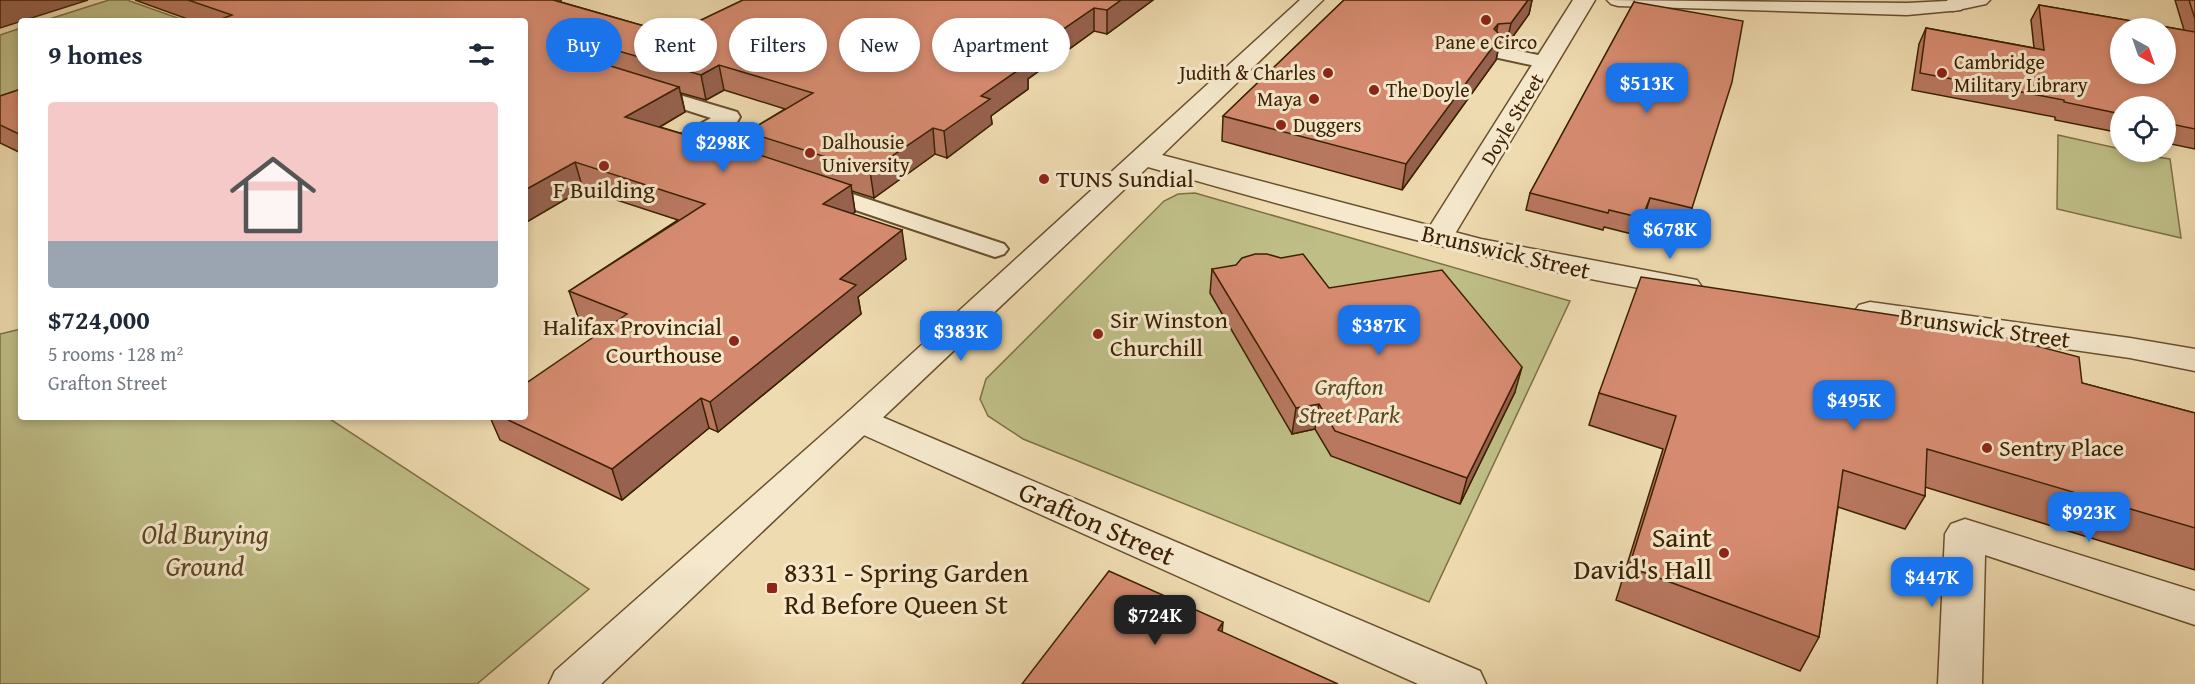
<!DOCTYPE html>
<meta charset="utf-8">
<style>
body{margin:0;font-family:"Gentium Book Plus",serif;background:#f6f6f7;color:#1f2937;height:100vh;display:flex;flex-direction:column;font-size:22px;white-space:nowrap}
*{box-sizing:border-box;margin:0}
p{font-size:20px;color:#747a83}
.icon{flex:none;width:33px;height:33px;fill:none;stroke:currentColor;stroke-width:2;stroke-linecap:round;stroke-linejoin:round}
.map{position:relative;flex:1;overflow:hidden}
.drawer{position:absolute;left:18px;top:18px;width:510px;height:402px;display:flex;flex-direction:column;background:#fff;border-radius:6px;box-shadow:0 3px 9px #0003}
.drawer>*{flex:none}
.hud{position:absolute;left:546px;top:18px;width:570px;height:54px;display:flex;gap:12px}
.needle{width:39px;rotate:140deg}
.tools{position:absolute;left:2110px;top:18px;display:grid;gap:12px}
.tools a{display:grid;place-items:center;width:66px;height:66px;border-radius:50%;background:#fff;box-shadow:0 3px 9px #0003;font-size:30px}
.price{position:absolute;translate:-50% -51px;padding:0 14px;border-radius:12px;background:#1a73e8;color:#fff;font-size:20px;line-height:39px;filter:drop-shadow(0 2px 3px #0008)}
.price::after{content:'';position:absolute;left:50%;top:36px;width:18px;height:14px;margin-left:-9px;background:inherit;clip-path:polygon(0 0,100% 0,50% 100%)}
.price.active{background:#222;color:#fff}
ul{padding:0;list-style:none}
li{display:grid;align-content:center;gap:12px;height:318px;padding:0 30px}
li span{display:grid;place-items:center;height:186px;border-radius:6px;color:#555}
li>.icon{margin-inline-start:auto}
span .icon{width:108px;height:108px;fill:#fffc;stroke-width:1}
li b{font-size:26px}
h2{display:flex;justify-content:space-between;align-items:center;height:72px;padding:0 30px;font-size:26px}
.pill{padding:0 21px;border-radius:27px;background:#fff;box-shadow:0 3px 9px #0003;font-size:21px;line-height:54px}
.pill.active{background:#1a73e8;color:#fff}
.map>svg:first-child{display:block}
.green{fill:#bfbe87;stroke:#7e7044;stroke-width:1.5}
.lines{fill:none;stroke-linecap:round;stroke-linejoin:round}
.pedestrian-casing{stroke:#69502d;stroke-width:4}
.minor-casing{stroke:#69502d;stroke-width:3}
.tertiary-casing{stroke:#69502d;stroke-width:3}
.pedestrian{fill:#f5e8cc;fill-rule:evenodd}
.minor{fill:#f5e8cc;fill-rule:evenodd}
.tertiary{fill:#f5e8cc;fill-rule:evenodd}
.wall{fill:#b87860;stroke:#3c2101;stroke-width:1.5;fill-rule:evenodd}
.shaded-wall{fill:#96614e;stroke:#3c2101;stroke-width:1.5}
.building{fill:#d68b70;stroke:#3c2101;stroke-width:1.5;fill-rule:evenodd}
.poi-dot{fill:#8f2418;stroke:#f5e8cc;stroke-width:2}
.labels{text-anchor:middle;stroke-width:6;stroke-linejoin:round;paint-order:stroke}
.far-poi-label{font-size:20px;fill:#3c2101;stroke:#f5e8cc;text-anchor:start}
.far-street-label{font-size:20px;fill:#3c2101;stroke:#f5e8cc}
.poi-label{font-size:24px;fill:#3c2101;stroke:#f5e8cc;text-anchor:start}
.street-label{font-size:24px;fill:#3c2101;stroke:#f5e8cc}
.park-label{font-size:24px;font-style:italic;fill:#5d4822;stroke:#f5e8cc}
.near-street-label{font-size:28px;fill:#3c2101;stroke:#f5e8cc}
.near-park-label{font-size:28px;font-style:italic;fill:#5d4822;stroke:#f5e8cc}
.near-poi-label{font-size:28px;fill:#3c2101;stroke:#f5e8cc;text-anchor:end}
</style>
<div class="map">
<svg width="2195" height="684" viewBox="0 0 2195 684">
<rect width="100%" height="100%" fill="#efdbb0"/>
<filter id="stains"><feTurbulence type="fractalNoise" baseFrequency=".00333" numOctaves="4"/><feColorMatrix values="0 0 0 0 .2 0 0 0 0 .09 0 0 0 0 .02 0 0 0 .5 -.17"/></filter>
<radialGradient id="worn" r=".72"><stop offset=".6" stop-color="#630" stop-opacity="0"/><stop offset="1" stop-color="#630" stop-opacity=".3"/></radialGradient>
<!-- green -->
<path class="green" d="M109,0H127L186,21H43Z
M21,28V118L0,126V35Z
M2058,135L2121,149V152L2170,159L2181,238L2057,209Z
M1195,193L1570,301L1429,602L1023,439L988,416L980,399L986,379L1164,201L1178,194Z
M21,329V417H327L589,589L477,684H0V334Z"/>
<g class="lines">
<!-- pedestrian casing -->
<g class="pedestrian-casing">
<path id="pedestrian" d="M1501,47L1552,58L1555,62L1552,66L1545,68L1494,57L1491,53L1494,49Z
M646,85L737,112L740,117L737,122L699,143L712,147L715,152L712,157C700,160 677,155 670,144L673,139L711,118L639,95L636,91L639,87Z
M816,182L1004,244L1008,249L1004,254L995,257L986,254L808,194L804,189L808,184Z"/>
</g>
<!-- minor casing -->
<g class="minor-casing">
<path id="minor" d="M1573,0H1595L1453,237L1448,243L1438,246L1428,243L1423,237Z
M1948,0H1990L1986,4L1953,11L1945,10L1942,5Z
M861,408L1480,671L1486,684H1418L848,428L843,420L848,412Z
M1965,519L2195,591V625L1985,555L1982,684H1938L1945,534L1951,524Z"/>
</g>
<!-- tertiary casing -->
<g class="tertiary-casing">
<path id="tertiary" d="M1300,0H1323L1162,155L1481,239L1697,280L1702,287L1697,294L1686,296C1503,267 1326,218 1148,167L601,684H549L555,671L848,412Z
M1607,0L1907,3L1967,0L1961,10L1907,15L1618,6L1611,4Z
M1870,302L2130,338L2195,349V371L2130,358L1859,319L1854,312L1859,305Z"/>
</g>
<!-- pedestrian -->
<use href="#pedestrian" class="pedestrian"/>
<!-- minor -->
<use href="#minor" class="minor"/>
<!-- tertiary -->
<use href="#tertiary" class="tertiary"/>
</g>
<!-- wall -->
<path class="wall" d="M135,0H561V2L672,34L743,0H1153L1107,34L1094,31L1028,79V89L991,116L992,124L947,158L935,154L874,198L852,191L855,212L852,214L906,259L858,297L861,314L718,432L709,428L622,500L500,440L490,417H525L604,330L579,320L569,291L678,220L583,189L525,223V21H193ZM724,90L785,109L747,132L751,153L723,146L660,127L685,112L681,93L706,100Z
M1344,0H1532L1529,14L1506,46H1499L1496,60L1402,190L1222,141L1223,116Z
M2175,0H2195V149L2166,143V106H2121V133L2055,120V117L1912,90L1919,44L1926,28L2034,48L2031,20L2039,5L2184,30Z
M1634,2L1692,208L1686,225L1645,214L1636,235L1604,227L1603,230L1526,210L1530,193Z
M21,89V153L0,143V96Z
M1212,269L1329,288L1515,392L1460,504L1331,456L1315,429L1292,434L1210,293Z
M2082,383L2195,413V570L1925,487V496L1905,529L1838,507L1819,637L1800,671L1616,600L1663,449L1589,425L1599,393Z"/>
<!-- shaded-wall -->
<path class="shaded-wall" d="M0,0H88L0,28Z
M1121,0H1153L1107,34V10Z
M1528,0H1532L1529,14L1506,46L1511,23Z
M1094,8V31L1028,79V89L991,116L992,124L947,158L944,131L1017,61Z
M1498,24L1494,46L1501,36L1496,60L1402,190L1406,164L1494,29Z
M584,41L591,66L581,69L571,49L574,44Z
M719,65L724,90L706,100L701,75Z
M679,87L685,112L632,143L625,117Z
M933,128L935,154L874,198L870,171Z
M575,162L583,189L525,223V190Z
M851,185L855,212L827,232L823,204Z
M1650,198L1645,214L1636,235L1642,218Z
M902,230L906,259L858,297L861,314L718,432L710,402L840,279Z
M1522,367L1515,392L1460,504L1467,478Z
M701,398L709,428L622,500L612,469Z
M1319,404L1315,429L1292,434L1296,408Z
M1223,622L1221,647L1218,630Z"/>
<!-- building -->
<path class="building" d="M188,0H553L672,34L743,0H1121L1107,10L1094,8L1017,61L1027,64L981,96L990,99L944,131L933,128L870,171L747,132L813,93L719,65L701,75L584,41L574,44L571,49L575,55L679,87L625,117L723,146L726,144L851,185L823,204L902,230L840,279L856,285L710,402L701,398L612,469L502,417H525V384L627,314L569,291L705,204L575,162L525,190V21H216L232,15Z
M1344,0H1528L1511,23L1498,24L1494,29L1501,36L1406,164L1223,116Z
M2189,0H2195V19Z
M1634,2L1743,21L1732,82L1692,208L1650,198L1642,218L1609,210L1608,213L1530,193Z
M2039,5L2195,32V129L2166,123V106H2121V114L2064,102V100L1920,73L1926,28L2044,50ZM2121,28H2166V74H2121Z
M21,89V135L0,125V96Z
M1255,254H1267L1281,258L1303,254L1329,288L1442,270L1522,367L1467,478L1335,431L1319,404L1296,408L1212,269L1236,265L1242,258Z
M1641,277L1953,324L2079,357L2082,383L2195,413V528L1927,449L1925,496L1843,470L1819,637L1629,567L1676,416L1599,393Z
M1109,571L1223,622L1218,630L1338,684H1022Z"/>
<!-- markers -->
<g class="poi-dot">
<circle cx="1486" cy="20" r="6"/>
<circle cx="1328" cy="73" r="6"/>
<circle cx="1942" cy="73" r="6"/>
<circle cx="1374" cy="90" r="6"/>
<circle cx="1314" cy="99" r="6"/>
<circle cx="1281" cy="125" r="6"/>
<circle cx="810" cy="153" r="6"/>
<circle cx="604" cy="166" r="6"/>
<circle cx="1044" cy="179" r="6"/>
<circle cx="1098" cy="334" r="6"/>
<circle cx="734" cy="341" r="6"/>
<circle cx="1987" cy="448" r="6"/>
<circle cx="1724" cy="553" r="6"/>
<rect x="766" y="582" width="12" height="12" rx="3"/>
</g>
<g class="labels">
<!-- far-poi labels -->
<g class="far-poi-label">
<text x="1486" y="49" text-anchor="middle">Pane e Circo</text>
<text x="1954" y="69">Cambridge<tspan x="1954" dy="23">Military Library</tspan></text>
<text x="1316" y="80" text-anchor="end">Judith &amp; Charles</text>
<text x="1386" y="97">The Doyle</text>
<text x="1302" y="106" text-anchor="end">Maya</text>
<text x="1293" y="132">Duggers</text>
<text x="822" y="149">Dalhousie<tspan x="822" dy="23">University</tspan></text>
</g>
<!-- far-street labels -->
<g class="far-street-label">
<text transform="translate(1512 119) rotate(-59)" y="7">Doyle Street</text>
</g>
<!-- poi labels -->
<g class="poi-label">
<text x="1056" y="187">TUNS Sundial</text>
<text x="604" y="198" text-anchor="middle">F Building</text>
<text x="1110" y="328">Sir Winston<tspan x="1110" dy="28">Churchill</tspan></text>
<text x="722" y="335" text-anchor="end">Halifax Provincial<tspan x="722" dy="28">Courthouse</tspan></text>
<text x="1999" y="456">Sentry Place</text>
</g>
<!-- street labels -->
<g class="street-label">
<text transform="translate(1506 252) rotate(13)" y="8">Brunswick Street</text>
<text transform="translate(1985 328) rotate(8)" y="8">Brunswick Street</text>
</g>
<!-- park labels -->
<g class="park-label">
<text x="1349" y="395">Grafton<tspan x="1349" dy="28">Street Park</tspan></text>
</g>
<!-- near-street labels -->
<g class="near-street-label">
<text transform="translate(1097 523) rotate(24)" y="10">Grafton Street</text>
</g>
<!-- near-park labels -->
<g class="near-park-label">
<text x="205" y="544">Old Burying<tspan x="205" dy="32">Ground</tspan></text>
</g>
<!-- near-poi labels -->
<g class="near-poi-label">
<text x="1712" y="547">Saint<tspan x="1712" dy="32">David's Hall</tspan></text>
<text x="784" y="582" text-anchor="start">8331 - Spring Garden<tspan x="784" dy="32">Rd Before Queen St</tspan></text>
</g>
</g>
<rect width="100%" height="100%" filter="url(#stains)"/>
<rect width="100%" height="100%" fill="url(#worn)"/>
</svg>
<div class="tools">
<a><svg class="needle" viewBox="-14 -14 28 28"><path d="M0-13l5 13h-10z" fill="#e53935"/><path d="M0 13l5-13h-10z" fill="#747a83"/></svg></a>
<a><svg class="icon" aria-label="locate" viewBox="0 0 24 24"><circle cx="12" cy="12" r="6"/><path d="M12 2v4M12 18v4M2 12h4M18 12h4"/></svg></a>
</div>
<b class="price" style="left:1647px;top:114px">$513K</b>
<b class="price" style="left:723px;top:173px">$298K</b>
<b class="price" style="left:1670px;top:260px">$678K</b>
<b class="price" style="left:1379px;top:356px">$387K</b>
<b class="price" style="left:961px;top:362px">$383K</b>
<b class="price" style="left:1854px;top:431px">$495K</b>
<b class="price" style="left:2089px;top:543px">$923K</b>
<b class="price" style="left:1932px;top:608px">$447K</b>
<b class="price active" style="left:1155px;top:646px">$724K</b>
<div class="hud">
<a class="pill active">Buy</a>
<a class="pill">Rent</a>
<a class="pill">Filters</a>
<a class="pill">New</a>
<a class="pill">Apartment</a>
</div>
<section class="drawer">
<h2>9 homes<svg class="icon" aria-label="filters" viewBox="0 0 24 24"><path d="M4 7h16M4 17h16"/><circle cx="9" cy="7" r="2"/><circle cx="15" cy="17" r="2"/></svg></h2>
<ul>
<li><span style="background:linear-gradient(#f6c9c9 75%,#9aa5b1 0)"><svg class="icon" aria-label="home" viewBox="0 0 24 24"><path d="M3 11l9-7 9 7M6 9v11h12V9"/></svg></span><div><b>$724,000</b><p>5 rooms · 128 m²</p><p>Grafton Street</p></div></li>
</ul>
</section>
</div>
